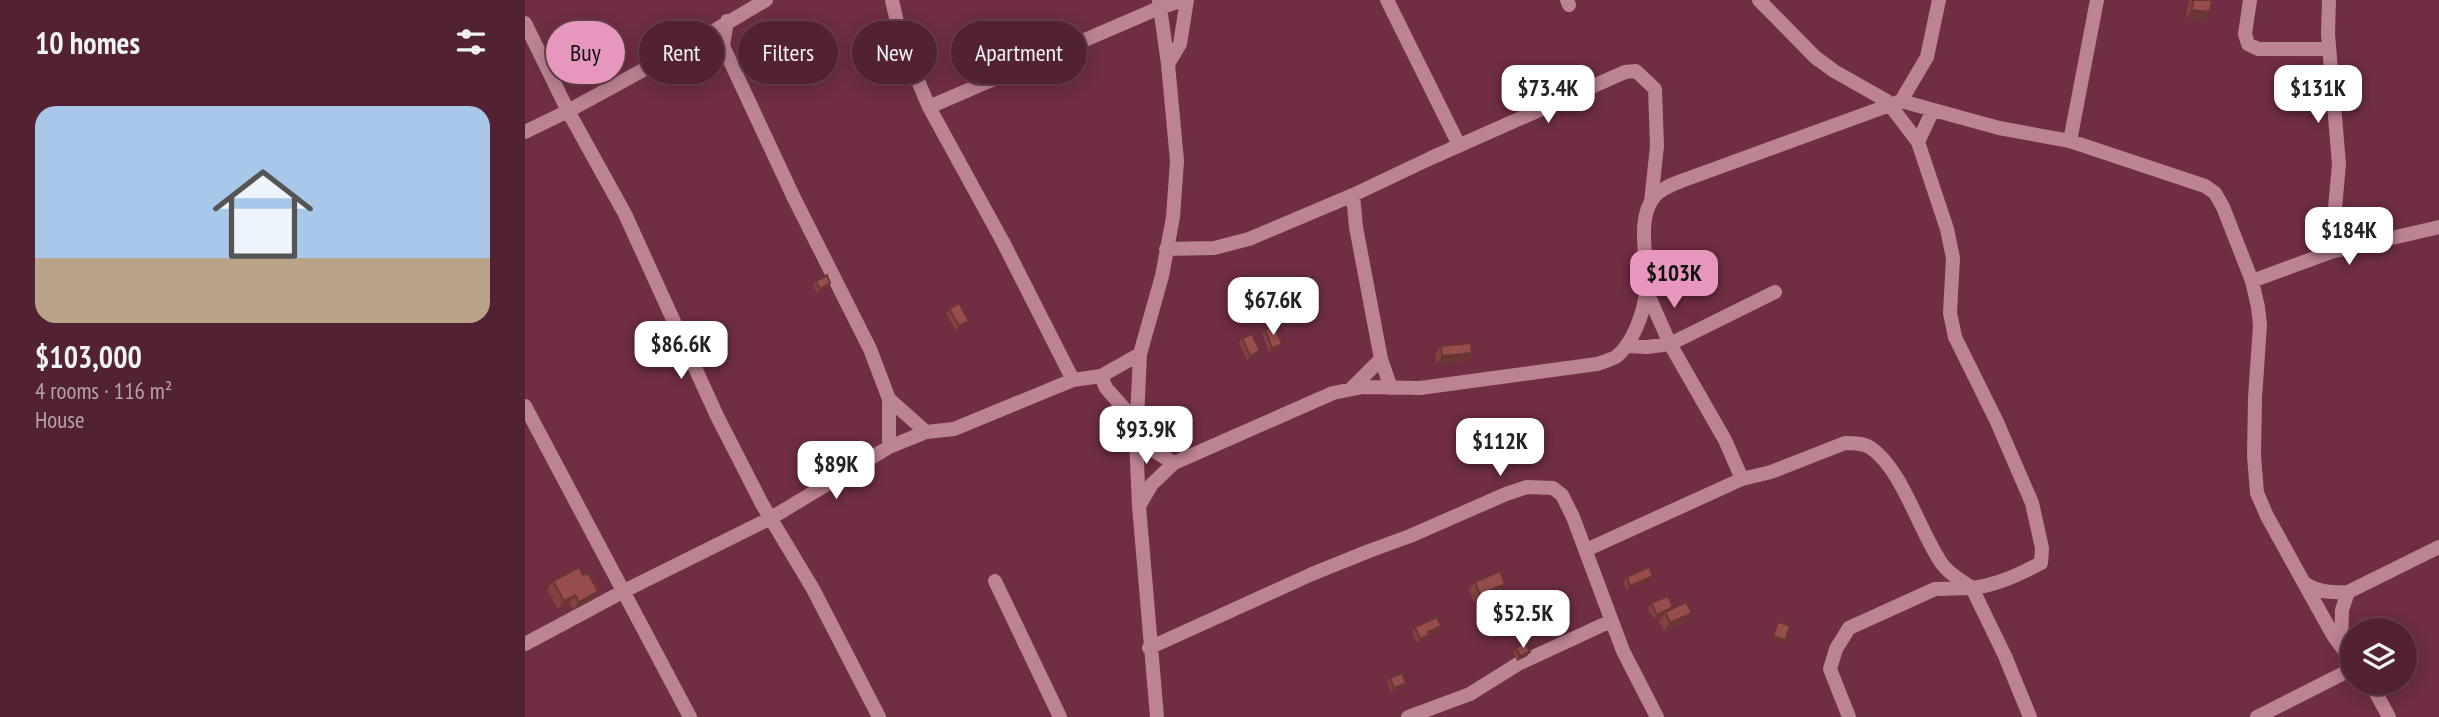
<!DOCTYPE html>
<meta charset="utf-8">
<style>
body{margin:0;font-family:"PT Sans Narrow",sans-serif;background:#592a3a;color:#f1f3f6;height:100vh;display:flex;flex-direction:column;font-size:26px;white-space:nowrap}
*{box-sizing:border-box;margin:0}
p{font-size:23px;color:#b5a4ac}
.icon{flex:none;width:38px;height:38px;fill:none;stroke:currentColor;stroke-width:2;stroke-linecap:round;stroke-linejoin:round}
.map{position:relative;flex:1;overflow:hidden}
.drawer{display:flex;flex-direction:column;background:#532232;width:525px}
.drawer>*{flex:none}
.top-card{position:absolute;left:21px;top:21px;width:665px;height:63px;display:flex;gap:14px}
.buttons{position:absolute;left:1815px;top:618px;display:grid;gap:14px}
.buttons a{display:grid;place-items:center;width:77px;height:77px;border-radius:50%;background:#532232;box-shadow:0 4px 18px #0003,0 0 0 2px #693f4d;font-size:35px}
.price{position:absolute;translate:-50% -60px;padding:0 16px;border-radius:14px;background:#fff;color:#222;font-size:23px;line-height:46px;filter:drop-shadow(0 2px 4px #0008)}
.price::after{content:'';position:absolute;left:50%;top:42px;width:21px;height:16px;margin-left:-10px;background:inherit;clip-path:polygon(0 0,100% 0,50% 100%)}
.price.active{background:#e797bd;color:#111}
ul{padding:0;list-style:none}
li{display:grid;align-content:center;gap:14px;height:371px;padding:0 35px}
li span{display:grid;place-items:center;height:217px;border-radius:21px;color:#555}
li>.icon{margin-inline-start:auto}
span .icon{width:126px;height:126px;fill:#fffc;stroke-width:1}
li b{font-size:30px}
h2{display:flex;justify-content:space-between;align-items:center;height:84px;padding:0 35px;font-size:30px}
.chip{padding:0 24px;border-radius:32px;background:#532232;box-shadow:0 4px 18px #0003,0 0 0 2px #693f4d;font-size:24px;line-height:63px}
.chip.active{background:#e797bd;color:#111}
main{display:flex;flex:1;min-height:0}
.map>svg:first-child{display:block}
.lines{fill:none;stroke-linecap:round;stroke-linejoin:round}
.street{stroke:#bc8391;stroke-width:14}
.wall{fill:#824240}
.shaded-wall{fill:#6a3634}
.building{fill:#974d4b;stroke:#6a3634;stroke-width:2}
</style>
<main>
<section class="drawer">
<h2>10 homes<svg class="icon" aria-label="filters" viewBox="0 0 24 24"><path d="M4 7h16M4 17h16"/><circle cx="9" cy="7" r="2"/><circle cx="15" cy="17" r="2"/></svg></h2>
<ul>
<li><span style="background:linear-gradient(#a9c7e8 70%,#b9a48a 0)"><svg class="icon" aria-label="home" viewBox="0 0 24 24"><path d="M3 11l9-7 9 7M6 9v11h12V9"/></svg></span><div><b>$103,000</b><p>4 rooms · 116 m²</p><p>House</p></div></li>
</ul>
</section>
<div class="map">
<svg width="1914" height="717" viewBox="0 0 1914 717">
<rect width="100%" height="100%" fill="#6f2e42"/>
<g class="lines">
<!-- street -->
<path class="street" d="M367,0L376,40L404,107L478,242L548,380
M862,0L934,145
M1042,0L1044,5
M1234,0L1290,57L1309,71L1362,101L1393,142L1422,229L1428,258L1425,313L1430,337L1472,422L1507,503L1517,548L1516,563C1493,575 1472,585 1447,588L1480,656L1505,717
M1725,0L1720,34L1723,44L1733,49H1804
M1804,0L1803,34L1814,164L1806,252
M202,21L198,46L269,198L345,349L364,399V447
M0,23L43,111L100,214L192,416L237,504L288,589L354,717
M643,64L655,44L662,0
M1376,101L1402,57L1414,0
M404,107L634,8L658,0
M0,132L43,111L175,39L241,0
M1545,141L1572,0
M1393,142L1408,110
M828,195L831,227L856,359L866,388
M641,249L689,248L724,239L828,195L906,158L1100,72L1111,71L1130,89L1132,146L1126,202
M1727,281L1806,252L1914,227
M1122,292L1145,344L1200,440L1217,479
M1101,346L1122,347L1145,344L1250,292
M576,376L581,388L612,423
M826,389L856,359
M364,399L401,432
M0,406L165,717
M611,440L649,463
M614,506L627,484L649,463L808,393L838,387L895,388L1072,364C1078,362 1086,360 1092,356C1108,343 1119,312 1121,292C1125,264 1109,220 1130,196C1138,187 1149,184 1159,180L1376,101L1474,128L1545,141L1680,186L1690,193L1698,207L1727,281L1733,307L1735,325L1730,398L1729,456L1732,493L1742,516L1779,583L1808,635L1827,661
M1061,550L1217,479L1246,472L1320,443C1329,443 1339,443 1346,448C1377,469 1395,533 1417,564C1424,574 1437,581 1447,588
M470,581L535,717
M1779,583C1793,592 1806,593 1823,592
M0,644L99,591L246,518L364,447L401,432L429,429L548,380L576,376L615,354
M1816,646L1817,610L1823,592L1914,547
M624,648L787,574L844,551L885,536L981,494L1002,487L1028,488L1037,495L1048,517L1098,651L1132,717
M1845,682L1864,717
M632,717L614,506L611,440L615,354L637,276L648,217L652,161L643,64L634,0
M883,717L945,694L993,664L1086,621
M1324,717L1305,669L1311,649L1324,628L1410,589L1447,588
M1732,717L1827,669"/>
</g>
<!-- wall -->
<path class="wall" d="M1665,0H1687L1680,21L1661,18L1663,3Z
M291,281L305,283L302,287L292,293L288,285Z
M424,309L444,321L441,325L431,331L421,313Z
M740,330L757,344L754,348L744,352L737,334Z
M717,338L732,356L722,360L714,343Z
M916,346L947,353L941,362L911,364L910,354Z
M58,575L73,591L67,600L48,610L44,603L33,609L22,590L28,581Z
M1128,576L1125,580L1102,590L1098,582L1102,577Z
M950,582L980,584L975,592L949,603L944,590Z
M1126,603L1148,607L1161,621L1139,631L1134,621L1138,615L1129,619L1123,608Z
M1000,616L1020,631L1017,636L1005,640L997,620Z
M890,627L913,630L904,635L901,639L892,643L887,632Z
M991,648L1002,656L992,661L988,652Z
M865,678L881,683L878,687L866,693L862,682Z"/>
<!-- shaded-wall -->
<path class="shaded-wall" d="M1667,10L1685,12L1680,21L1661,18Z
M305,283L302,287L292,293L295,289Z
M444,321L441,325L431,331L434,326Z
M757,344L754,348L744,352L747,348Z
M735,351L732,356L722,360L725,356Z
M947,353L941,362L911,364L917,356Z
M1128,576L1125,580L1102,590L1105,586Z
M980,584L975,592L949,603L955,595Z
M73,591L67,600L48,610L54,602Z
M50,595L44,603L33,609L39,601Z
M1148,607L1140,612L1138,615L1129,619L1132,615Z
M1167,613L1161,621L1139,631L1145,623Z
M916,626L913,630L900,637L903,632Z
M1020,631L1017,636L1005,640L1008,636Z
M904,635L901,639L892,643L895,639Z
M1248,636L1260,640L1257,644L1245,640Z
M1005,652L1002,656L992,661L995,656Z
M881,683L878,687L866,693L869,688Z"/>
<!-- building -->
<path class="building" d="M1668,0H1687L1685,12L1667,10Z
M302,275L305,283L295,289L291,281Z
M434,303L444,321L434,326L424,309Z
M749,326L757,344L747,348L740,330Z
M727,334L735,351L725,356L717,338Z
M946,343L947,353L917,356L916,346Z
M54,567L58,575L63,573L73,591L54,602L50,595L39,601L28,581Z
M1124,567L1128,576L1105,586L1102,577Z
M975,571L980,584L955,595L950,582Z
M1143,596L1148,607L1132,615L1126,603Z
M1161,602L1167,613L1145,623L1140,612Z
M1012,611L1020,631L1008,636L1000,616Z
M912,617L916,626L903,632L904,635L895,639L890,627Z
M1253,622L1265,626L1260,640L1248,636Z
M1000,643L1005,652L995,656L991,648Z
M877,673L881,683L869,688L865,678Z"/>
</svg>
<div class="buttons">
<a><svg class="icon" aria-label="layers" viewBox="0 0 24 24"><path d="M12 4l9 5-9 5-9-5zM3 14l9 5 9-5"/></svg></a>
</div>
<b class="price" style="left:1023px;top:125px">$73.4K</b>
<b class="price" style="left:1793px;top:125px">$131K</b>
<b class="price" style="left:1824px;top:267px">$184K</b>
<b class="price active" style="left:1149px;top:310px">$103K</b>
<b class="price" style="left:748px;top:337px">$67.6K</b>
<b class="price" style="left:156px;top:381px">$86.6K</b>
<b class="price" style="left:621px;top:466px">$93.9K</b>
<b class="price" style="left:975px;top:478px">$112K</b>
<b class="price" style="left:311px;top:501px">$89K</b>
<b class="price" style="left:998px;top:650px">$52.5K</b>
<div class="top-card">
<a class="chip active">Buy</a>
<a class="chip">Rent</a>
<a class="chip">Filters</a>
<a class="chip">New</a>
<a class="chip">Apartment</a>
</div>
</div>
</main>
